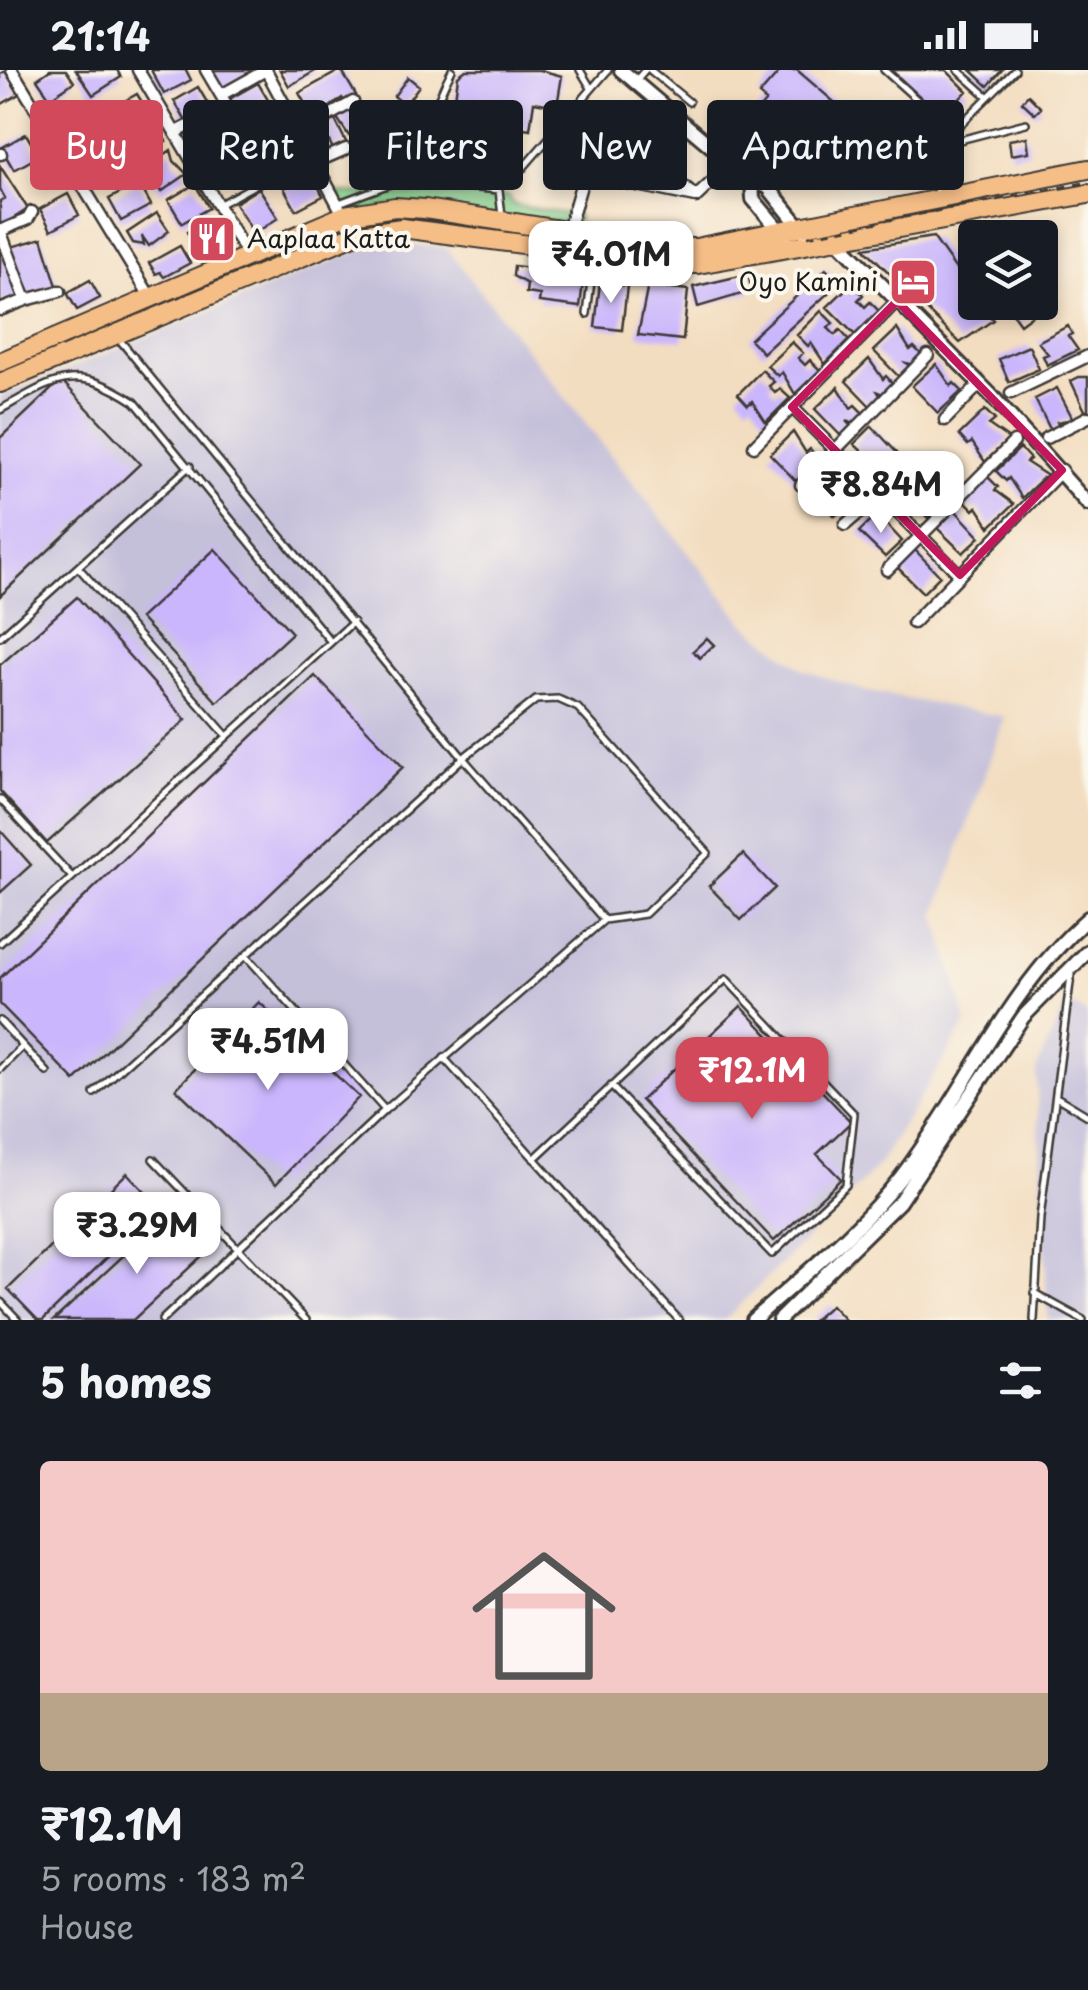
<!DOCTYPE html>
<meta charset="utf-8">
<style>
body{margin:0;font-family:"Playpen Sans",sans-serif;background:#242831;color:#f1f3f6;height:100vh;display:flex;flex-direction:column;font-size:38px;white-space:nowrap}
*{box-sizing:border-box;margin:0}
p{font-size:32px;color:#9ea1a6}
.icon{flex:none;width:55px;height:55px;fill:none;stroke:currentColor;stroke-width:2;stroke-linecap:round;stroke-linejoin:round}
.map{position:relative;height:1250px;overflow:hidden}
.details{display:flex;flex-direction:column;background:#171b24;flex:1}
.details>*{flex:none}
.guide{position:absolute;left:30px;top:30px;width:1030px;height:90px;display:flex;gap:20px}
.controls{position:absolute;left:958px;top:150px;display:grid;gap:20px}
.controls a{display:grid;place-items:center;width:100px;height:100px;border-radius:10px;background:#171b24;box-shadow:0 5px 15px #0003;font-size:50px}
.price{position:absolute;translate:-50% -85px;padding:0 22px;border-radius:20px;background:#fff;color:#222;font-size:32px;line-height:65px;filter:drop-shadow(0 2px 5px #0008)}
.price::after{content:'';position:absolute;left:50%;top:60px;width:30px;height:22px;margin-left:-15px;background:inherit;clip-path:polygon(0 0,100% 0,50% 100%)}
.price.active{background:#d1495b;color:#fff}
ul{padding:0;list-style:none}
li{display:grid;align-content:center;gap:20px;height:530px;padding:0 40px}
li span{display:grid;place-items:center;height:310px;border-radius:10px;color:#555}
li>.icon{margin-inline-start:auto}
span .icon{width:180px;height:180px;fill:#fffc;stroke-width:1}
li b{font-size:42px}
h2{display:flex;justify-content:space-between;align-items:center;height:120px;padding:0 40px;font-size:42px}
.tag{padding:0 35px;border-radius:10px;background:#171b24;box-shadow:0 5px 15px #0003;font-size:35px;line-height:90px}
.tag.active{background:#d1495b;color:#fff}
.status{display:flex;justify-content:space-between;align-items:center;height:70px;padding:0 50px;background:#171b24;direction:ltr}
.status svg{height:28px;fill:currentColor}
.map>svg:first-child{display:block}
.industrial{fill:#c5c0da}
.green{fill:#83cc88;stroke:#507452;stroke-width:2.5}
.building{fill:#cab6fc}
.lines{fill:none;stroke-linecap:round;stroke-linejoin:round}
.service-casing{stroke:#3c3935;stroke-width:10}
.minor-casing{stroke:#3c3935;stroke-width:15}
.tertiary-casing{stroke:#3c3935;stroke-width:18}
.primary-casing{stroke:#3c3935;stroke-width:22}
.service{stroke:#fff;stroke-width:5}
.minor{stroke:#fff;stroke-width:10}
.tertiary{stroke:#fff;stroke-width:12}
.primary{stroke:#f6be87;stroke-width:18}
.path-bridge{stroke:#3c3935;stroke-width:2.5;stroke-dasharray:8 8;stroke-linecap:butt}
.marked{fill:none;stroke:#c2185b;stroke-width:8;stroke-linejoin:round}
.labels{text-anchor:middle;stroke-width:8;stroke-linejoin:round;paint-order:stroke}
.poi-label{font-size:25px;fill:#1c1c1c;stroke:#fbf7ec;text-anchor:start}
</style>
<div class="status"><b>21:14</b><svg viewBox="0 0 49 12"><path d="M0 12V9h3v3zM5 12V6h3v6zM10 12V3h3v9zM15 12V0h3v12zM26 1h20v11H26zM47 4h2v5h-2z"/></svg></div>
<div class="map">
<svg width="1088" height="1250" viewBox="0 0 1088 1250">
<rect width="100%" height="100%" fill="#fbf7ec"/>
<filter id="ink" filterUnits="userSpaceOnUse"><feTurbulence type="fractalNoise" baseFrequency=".01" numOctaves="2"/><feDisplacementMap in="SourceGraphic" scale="20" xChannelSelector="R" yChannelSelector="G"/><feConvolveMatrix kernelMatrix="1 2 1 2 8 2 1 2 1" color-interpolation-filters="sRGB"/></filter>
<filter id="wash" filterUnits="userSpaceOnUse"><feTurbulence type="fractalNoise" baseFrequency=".0048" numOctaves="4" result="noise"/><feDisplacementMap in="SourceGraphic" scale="40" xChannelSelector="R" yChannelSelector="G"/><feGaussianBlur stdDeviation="2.25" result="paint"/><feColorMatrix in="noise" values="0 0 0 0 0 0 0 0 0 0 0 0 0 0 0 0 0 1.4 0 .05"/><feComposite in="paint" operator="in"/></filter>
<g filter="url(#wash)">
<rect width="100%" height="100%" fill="#f3ddc0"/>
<!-- industrial -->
<path class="industrial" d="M378,173L446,178L745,554L802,599L865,621L1005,647L936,844L967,952L876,1099L725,1250H0V327Z
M1067,932L1088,945V1250H1048L1036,1000Z"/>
<!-- green -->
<path class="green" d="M620,71L662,112L601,101Z
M337,123L508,126L514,135L578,146L576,158L395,135L347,144Z"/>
<g id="blocks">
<!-- building -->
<path class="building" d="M50,0H66L74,12L50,28L37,9Z
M76,0H117L121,7L93,25Z
M151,0H186L191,10L164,24Z
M216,0H250L252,3L221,20L211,2Z
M280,0H317L289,16Z
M341,0L356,25L344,31L342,28L314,49L299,23Z
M466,0H540L562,6L557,36L534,32L530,59L524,58L511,75L505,116L437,105L444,59L451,60L458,6Z
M781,0H797L840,37L832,46L851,62L836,79L824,69L818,76L780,44L766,60L752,47L766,31L759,25Z
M891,0H946L967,21L942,47Z
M971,0H1002L988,16Z
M5,1L19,24L0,35V4Z
M408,7L419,16L405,35L394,26Z
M258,13L271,35L238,53L226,31Z
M198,17L211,39L187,53L174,31Z
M137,24L145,37L117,53L109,40Z
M1028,25L1041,38L1035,44L1022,32Z
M350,36L363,57L349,66L335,45Z
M277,42L287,62L254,79L244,59Z
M152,48L166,71L142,86L128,63Z
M225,49L236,70L205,92L190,63Z
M335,50L346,72L333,79L322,57Z
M26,64L39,86L14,100L1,78Z
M92,67L105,87L89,97L76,77Z
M1027,67L1029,82L1011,85L1009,70Z
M171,80L174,91L187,104L161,122L145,98Z
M0,96L28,139L0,157V131L5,128L0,119Z
M312,104L323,126L296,140L284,118Z
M139,113L151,135L121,151L109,129Z
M195,114L209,138L182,153L168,130Z
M259,118L278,148L254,164L235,133Z
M68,124L79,145L51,160L40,139Z
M157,143L169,161L149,176L142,166L144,175L133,173L127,163Z
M209,149L225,176L203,189L187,162Z
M933,167L975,226V232H989L983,237L993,250L960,273L864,178Z
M42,168L57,216L26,225L11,177Z
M180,176L190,193L164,207L160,202L156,204L149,193Z
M4,179L20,226L0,233V180Z
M973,195L975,199V223L961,203Z
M514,196L584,204L580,237L539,232L540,225L526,223L527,214L513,206Z
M826,199L839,213L763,283L750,269Z
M748,204L752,221L698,237L693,217Z
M90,210L100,228L77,240L67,223Z
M600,212L627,216L622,260L595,257Z
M852,213L863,225L858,230L865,237L870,232L880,242L855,265L827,237Z
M648,215L688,220L683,270L638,265Z
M1004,232H1033L1039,240L1020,254Z
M821,241L833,253L828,258L835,265L840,260L849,270L825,294L811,273L808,276L797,265Z
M1068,256L1072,264L1068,266L1078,280L1047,295L1043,286L1048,284L1038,272Z
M897,259L910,280L914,277L923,286L913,295L906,293L911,298L900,308L874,281Z
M792,272L803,283L798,288L805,295L810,290L820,300L795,324L782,302L778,306L767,296Z
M1029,276L1039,299L1009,312L999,289Z
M869,289L883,309L886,306L895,316L885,325L878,322L882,328L872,338L846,311Z
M936,294L951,316L954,313L962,321L938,343L912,316Z
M762,300L774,312L769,316L775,323L780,319L790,328L766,352L752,331L748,335L738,324Z
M1079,307H1088V347L1071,311Z
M61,310L140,394L0,526V368Z
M838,317L851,338L855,335L864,344L854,354L846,351L851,356L841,366L815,339Z
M1057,318L1073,349L1057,352L1059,357L1051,361L1035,329Z
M985,340L995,350L989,355L1009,369L985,392L972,372L968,375L959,365Z
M872,356L897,383L881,399L854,374Z
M793,362L806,383L810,379L819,389L809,398L801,395L807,401L796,411L770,384Z
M1020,378L1030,389L1026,392L1046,405L1022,428L1009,408L1006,411L996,401Z
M833,397L841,406L838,409L858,424L849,433L844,428L841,430L846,436L835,446L809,419Z
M920,404L945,431L928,448L902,422Z
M988,407L998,417L995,420L1014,434L990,457L977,437L974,440L964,430Z
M955,440L980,467L963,483L937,458Z
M877,444L902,471L885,487L859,462Z
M215,479L292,563L217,632L140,548Z
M915,480L940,506L923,523L897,497Z
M77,527L186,650L47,773L0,721V595Z
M707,568L714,575L700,588L693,581Z
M315,606L403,697L75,1011L0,934V908Z
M0,760L31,795L0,823Z
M743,784L775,818L741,850L709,816Z
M259,932L359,1027L276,1114L176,1019Z
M741,936L851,1052L817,1084L841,1109L774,1171L641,1030Z
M127,1103L159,1137L43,1250H38L8,1219Z
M166,1146L203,1185L133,1250H54Z
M831,1235L845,1250H814Z"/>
</g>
</g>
<g filter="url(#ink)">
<use href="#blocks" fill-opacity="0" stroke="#3c3935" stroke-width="2.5"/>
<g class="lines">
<!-- service casing -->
<g class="service-casing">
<path id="service" d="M580,0L591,18
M650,0L689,32
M884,0L953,62
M958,0L986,25
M637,9L645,0
M408,66L409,111
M952,72L1026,53
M523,98L608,0
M414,112L425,101C423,66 436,30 452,0
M936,123L953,62L1015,0
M339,133L398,111H409L499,120L502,146
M220,134L264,110
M587,244L594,186
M119,269L463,688L604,850
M0,340C57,308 75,293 135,332L331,572
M78,497L227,666
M0,567L190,396
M0,729L72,807
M0,873L353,552
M247,887L385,1040
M0,951L47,1002
M444,988L679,1250
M0,999L23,976
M94,1023L463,688L536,630L558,629L578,638L708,783L645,844L604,850L385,1040L162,1250
M1058,1028L1088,1046
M153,1089L306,1250
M534,1089L726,909L854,1044L846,1115L772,1184L611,1016
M1034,1223L1083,1250
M0,1231L18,1250
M1034,1250L1040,1148L1071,905"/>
</g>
<!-- minor casing -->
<g class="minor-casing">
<path id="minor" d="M12,0L151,228
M138,0L248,186
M206,0L265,100
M266,0L354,165
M221,25L266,0
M239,56L284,33
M300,62L353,32
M175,63L227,36
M0,84H1
M316,92L346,79
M696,127L625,68L618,69L596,100L602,108L696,127L731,94
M0,160L26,230L60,221
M568,160L584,105L597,102
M0,161L28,149L32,142
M0,240L26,230
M1011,323L1088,286
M792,337L960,505
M945,350L980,314
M1046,368L1088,347
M754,376L897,231
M801,415L928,285
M845,455L880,425
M887,500L1014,372
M913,553L1062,400"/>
</g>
<!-- tertiary casing -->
<g class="tertiary-casing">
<path id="tertiary" d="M621,0L752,111L768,117L805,163
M752,111L753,129L785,167
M835,168L991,325L1088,434
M753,1250C803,1205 859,1161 901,1107C966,1022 1006,920 1088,848
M779,1250L899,1132L1023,947L1088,881"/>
</g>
<!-- primary casing -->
<g class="primary-casing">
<path id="primary" d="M0,292L345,145L395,137L425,139L675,178H696L1088,99
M0,313L354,165L402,158L673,194H698L1088,124"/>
</g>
<!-- service -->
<use href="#service" class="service"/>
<!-- minor -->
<use href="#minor" class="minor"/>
<!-- tertiary -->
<use href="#tertiary" class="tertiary"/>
<!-- primary -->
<use href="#primary" class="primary"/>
<!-- path-bridge -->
<path class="path-bridge" d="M808,166L1088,112"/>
</g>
</g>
<!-- marked area -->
<path class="marked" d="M897,231L1062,400L960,505L792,337Z"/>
<!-- icons -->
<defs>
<g id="restaurant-square" transform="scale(2.5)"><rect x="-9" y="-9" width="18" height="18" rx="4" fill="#d1495b" stroke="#fbf7ec"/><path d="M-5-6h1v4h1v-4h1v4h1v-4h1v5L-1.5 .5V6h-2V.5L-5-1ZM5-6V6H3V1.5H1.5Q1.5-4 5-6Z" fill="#fff"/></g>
<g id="hotel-square" transform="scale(2.5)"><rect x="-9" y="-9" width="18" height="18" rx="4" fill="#d1495b" stroke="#fbf7ec"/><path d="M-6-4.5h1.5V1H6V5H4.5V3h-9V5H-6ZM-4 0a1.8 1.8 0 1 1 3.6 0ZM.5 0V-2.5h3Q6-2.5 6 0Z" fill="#fff"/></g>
</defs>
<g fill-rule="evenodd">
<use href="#restaurant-square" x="212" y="169"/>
<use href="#hotel-square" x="913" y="212"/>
</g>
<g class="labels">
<!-- poi labels -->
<g class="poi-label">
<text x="247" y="178">Aaplaa Katta</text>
<text x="878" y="221" text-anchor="end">Oyo Kamini</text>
</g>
</g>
</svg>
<div class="controls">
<a><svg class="icon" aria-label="layers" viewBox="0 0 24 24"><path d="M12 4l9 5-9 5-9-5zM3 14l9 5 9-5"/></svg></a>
</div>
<b class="price" style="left:611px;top:236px">₹4.01M</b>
<b class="price" style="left:881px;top:466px">₹8.84M</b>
<b class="price" style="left:268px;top:1023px">₹4.51M</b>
<b class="price active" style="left:752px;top:1052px">₹12.1M</b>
<b class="price" style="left:137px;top:1207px">₹3.29M</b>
<div class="guide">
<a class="tag active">Buy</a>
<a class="tag">Rent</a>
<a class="tag">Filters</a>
<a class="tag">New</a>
<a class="tag">Apartment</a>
</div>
</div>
<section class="details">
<h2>5 homes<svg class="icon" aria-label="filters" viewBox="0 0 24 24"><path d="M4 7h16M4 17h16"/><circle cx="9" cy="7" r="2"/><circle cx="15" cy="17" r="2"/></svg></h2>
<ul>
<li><span style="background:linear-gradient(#f6c9c9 75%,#b9a48a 0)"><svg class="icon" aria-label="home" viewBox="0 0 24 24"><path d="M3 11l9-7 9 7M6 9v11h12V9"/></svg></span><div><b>₹12.1M</b><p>5 rooms · 183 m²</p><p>House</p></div></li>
</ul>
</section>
